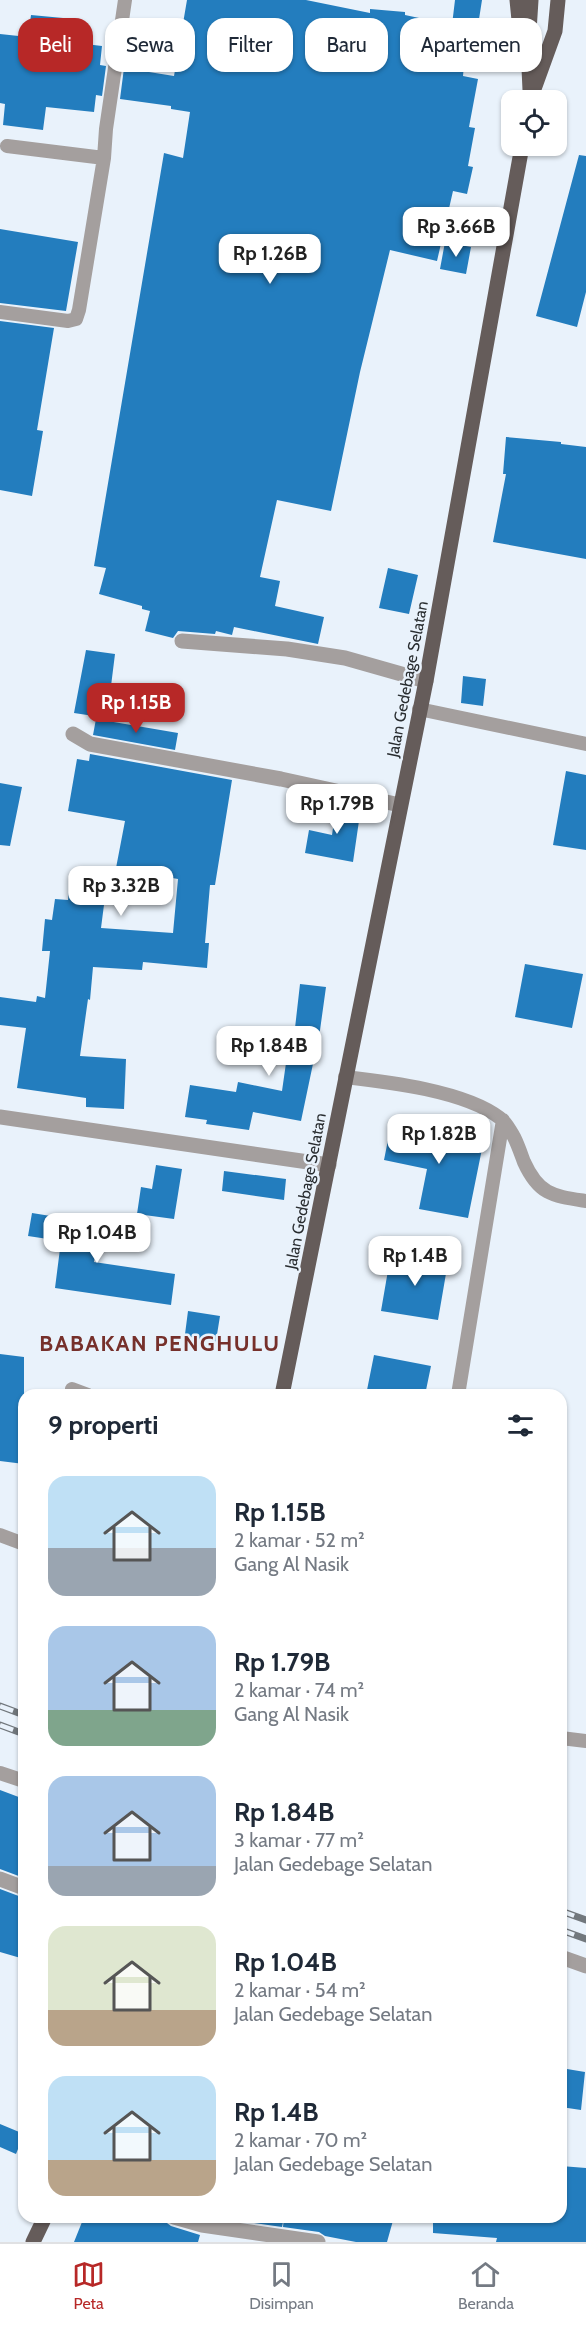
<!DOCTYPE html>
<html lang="id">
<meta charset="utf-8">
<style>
body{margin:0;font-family:Cabin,sans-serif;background:#f2f2f3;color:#1f2937;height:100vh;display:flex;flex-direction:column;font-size:22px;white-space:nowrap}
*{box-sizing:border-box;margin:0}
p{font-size:20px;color:#747a83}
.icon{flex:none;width:33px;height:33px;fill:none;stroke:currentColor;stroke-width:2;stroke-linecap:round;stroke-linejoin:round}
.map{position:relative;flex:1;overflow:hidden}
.panel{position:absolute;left:18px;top:1389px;width:549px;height:834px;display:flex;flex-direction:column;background:#fff;border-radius:18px;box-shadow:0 2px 4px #0004}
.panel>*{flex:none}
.hud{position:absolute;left:18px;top:18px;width:550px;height:54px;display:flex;gap:12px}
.tools{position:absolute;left:501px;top:90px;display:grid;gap:12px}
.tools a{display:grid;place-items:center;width:66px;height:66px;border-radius:12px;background:#fff;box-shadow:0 2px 4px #0004;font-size:30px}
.price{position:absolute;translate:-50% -51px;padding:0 14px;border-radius:12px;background:#fff;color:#222;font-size:20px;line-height:39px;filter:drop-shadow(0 2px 3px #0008)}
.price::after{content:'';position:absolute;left:50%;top:36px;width:18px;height:14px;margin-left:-9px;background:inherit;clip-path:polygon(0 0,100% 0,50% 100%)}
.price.active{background:#b72827;color:#fff}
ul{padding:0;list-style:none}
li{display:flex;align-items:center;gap:18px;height:150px;padding:0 30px}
li span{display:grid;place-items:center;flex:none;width:168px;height:120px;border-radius:18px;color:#555}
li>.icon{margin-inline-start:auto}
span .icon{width:72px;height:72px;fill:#fffc;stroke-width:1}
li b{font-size:26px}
h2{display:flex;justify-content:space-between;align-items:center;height:72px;padding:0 30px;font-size:26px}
.pill{padding:0 21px;border-radius:18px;background:#fff;box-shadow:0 2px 4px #0004;font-size:21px;line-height:54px}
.pill.active{background:#b72827;color:#fff}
.dock{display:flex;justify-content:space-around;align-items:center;height:84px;border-top:2px solid #e0e1e3;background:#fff;font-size:16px;color:#747a83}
.dock a{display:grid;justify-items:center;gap:3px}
.dock .active{color:#b72827}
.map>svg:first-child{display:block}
.building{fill:#237dbe}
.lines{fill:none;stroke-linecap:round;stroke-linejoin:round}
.service{stroke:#a49f9e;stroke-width:14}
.minor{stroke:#a49f9e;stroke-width:15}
.primary{stroke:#655c5a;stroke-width:15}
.rail-casing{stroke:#72787d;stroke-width:7}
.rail{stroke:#e9f2fb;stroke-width:4.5;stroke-dasharray:14;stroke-linecap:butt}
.labels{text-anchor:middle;stroke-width:5;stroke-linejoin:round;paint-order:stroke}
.street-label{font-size:16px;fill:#292d30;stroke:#e9f2fb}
.district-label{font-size:22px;font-weight:bold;letter-spacing:1.5px;fill:#76302b;stroke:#e9f2fb}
</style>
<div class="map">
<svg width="586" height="2242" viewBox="0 0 586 2242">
<rect width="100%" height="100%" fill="#e9f2fb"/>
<!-- building -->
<path class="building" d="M187,0H306L370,13V9L405,12V15L452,25L455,0H482L477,32L467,31L463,76L478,79L469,127L475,128L468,166L473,167L467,194L453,191L437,261L390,250L360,372L331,511L277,500L260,577L280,581L275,606L324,617L318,644L234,627L232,635L216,631L215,634L178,631L173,638L145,631L150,611L142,609V606L99,594L106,568L94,566L164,153L183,158L190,112L171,109V106L120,99L124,68L174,76Z
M31,15L63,18L60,41L102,46L100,65L106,66L102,96L96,95L94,112L46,107L43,130L3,125L5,104L0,103V34L28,37Z
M579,155L586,156V292L577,327L536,316Z
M0,229L78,242L66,311L0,303Z
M445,242L471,247L466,274L440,269Z
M0,321L54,328L37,430L43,431L32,496L0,490Z
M506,437L561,442V444L586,447V559L493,542L506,474H503Z
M388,568L418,575L409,614L379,608Z
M86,650L115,654L107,718L74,713Z
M463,676L486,679L483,706L461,703Z
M96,719L178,733L175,750L93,735Z
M90,754L232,780L215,885H210L205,943H209L207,968L143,962L142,970L93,967L90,1000L88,999L80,1056L126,1059L124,1109L86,1107V1098L17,1088L26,1028L0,1025V997L36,1002L37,996L45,998L50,951H42L45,919L52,920L55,899L68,900L69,892L105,897L101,928L173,933L178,879L116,868L125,821L68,811L77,759L89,761Z
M566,771L586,775V850L553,845Z
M0,783L22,787L10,846L0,845Z
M337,801L361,807L353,862L305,853L309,830L332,835Z
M525,964L583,974L572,1028L515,1017Z
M300,984L326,987L316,1059H314L301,1121L253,1112L249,1130L206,1124L207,1120L185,1117L190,1085L236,1092L238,1082L282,1091L291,1028H295Z
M392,1120L484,1139L468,1218L419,1209L427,1169L384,1160Z
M156,1165L182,1169L174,1219L137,1214L141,1187L152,1189Z
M224,1171L286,1179L284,1200L222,1191Z
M32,1213L100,1224L94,1262L175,1274L171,1305L55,1288L61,1241L28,1236Z
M391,1253L448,1262L438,1320L381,1311Z
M188,1311L220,1316L215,1347L184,1342Z
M0,1354L24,1357V1464L0,1461Z
M374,1355L431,1366L425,1395H366Z
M0,1790L24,1799V1878L0,1869Z
M0,1889L24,1898V1959L0,1952Z
M561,2068L585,2072L581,2110L561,2107Z
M0,2124L24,2134L16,2154L0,2147Z
M561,2166L586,2168V2242H496L497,2238L433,2233V2217H561Z
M84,2217H165L167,2223L171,2226L200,2235L198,2242H74Z
M255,2217H284L282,2227L254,2223Z
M284,2217H394L387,2242H356L325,2236L319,2232L283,2227Z"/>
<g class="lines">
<!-- service -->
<path class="service" d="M7,146L104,158
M0,312L68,321L76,319L79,310L104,158L106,129L125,0
M419,709L586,744
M345,1077C389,1082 465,1091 500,1118C506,1122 510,1130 514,1137C518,1145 521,1154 524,1162C539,1195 553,1196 586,1201
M72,1389L88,1395
M458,1395L503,1120
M0,1535L24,1544
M561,1738L586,1741
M0,1773L24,1781"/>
<!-- minor -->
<path class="minor" d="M182,641L287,649L345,658L426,681
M73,734L90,744L281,779L400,805
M0,1117L329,1165
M0,1879L24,1888
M561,1957L586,1966
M174,2217L202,2225L318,2242"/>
<!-- primary -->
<path class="primary" d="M517,0L519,20L525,39
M530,90L528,47L531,0
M530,100L555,31L558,0
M282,1395L426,681L522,146
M33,2242L45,2217"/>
<!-- rail casing -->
<g class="rail-casing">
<path id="rail" d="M0,1706L24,1715
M0,1725L24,1734
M561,1911L586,1920
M561,1930L586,1939"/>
</g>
<!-- rail -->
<use href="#rail" class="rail"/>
</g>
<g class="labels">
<!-- street labels -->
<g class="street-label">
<text transform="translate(407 679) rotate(-79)" y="6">Jalan Gedebage Selatan</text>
<text transform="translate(305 1191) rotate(-79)" y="6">Jalan Gedebage Selatan</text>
</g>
<!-- district labels -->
<g class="district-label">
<text x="160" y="1351">BABAKAN PENGHULU</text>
</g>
</g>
</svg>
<div class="tools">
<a><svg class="icon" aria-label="locate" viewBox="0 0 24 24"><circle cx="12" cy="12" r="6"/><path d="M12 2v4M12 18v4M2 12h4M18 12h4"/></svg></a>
</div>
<b class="price" style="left:456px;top:258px">Rp 3.66B</b>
<b class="price" style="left:270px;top:285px">Rp 1.26B</b>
<b class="price active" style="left:136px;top:734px">Rp 1.15B</b>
<b class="price" style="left:337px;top:835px">Rp 1.79B</b>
<b class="price" style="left:121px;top:917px">Rp 3.32B</b>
<b class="price" style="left:269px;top:1077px">Rp 1.84B</b>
<b class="price" style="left:439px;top:1165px">Rp 1.82B</b>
<b class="price" style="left:97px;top:1264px">Rp 1.04B</b>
<b class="price" style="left:415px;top:1287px">Rp 1.4B</b>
<div class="hud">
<a class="pill active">Beli</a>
<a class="pill">Sewa</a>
<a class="pill">Filter</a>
<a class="pill">Baru</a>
<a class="pill">Apartemen</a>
</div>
<section class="panel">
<h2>9 properti<svg class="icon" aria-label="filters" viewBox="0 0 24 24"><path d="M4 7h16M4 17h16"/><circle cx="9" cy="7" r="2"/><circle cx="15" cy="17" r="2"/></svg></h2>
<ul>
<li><span style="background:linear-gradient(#bfe0f5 60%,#9aa5b1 0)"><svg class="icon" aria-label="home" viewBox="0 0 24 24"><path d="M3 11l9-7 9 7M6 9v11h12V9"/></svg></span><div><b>Rp 1.15B</b><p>2 kamar · 52 m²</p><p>Gang Al Nasik</p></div></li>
<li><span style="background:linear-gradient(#a9c7e8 70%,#7fa58c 0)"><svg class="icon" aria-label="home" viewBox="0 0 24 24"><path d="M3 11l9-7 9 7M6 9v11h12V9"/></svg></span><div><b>Rp 1.79B</b><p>2 kamar · 74 m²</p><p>Gang Al Nasik</p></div></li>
<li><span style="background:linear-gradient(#a9c7e8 75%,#9aa5b1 0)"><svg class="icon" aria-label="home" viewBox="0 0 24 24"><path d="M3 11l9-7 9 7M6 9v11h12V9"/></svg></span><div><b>Rp 1.84B</b><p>3 kamar · 77 m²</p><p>Jalan Gedebage Selatan</p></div></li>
<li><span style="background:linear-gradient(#dfe7d0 70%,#b9a48a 0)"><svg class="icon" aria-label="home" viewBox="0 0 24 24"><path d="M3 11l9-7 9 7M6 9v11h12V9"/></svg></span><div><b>Rp 1.04B</b><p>2 kamar · 54 m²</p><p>Jalan Gedebage Selatan</p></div></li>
<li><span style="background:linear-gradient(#bfe0f5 70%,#b9a48a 0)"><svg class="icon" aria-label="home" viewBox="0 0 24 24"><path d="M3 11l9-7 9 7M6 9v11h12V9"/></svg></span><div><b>Rp 1.4B</b><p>2 kamar · 70 m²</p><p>Jalan Gedebage Selatan</p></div></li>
</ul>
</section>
</div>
<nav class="dock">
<a class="active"><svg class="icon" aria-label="map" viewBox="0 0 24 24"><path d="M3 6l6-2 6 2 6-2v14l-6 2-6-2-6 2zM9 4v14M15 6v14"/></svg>Peta</a>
<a><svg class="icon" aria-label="saved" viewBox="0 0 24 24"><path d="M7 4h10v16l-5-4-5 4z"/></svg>Disimpan</a>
<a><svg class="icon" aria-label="home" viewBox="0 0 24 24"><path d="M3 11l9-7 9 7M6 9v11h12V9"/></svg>Beranda</a>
</nav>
